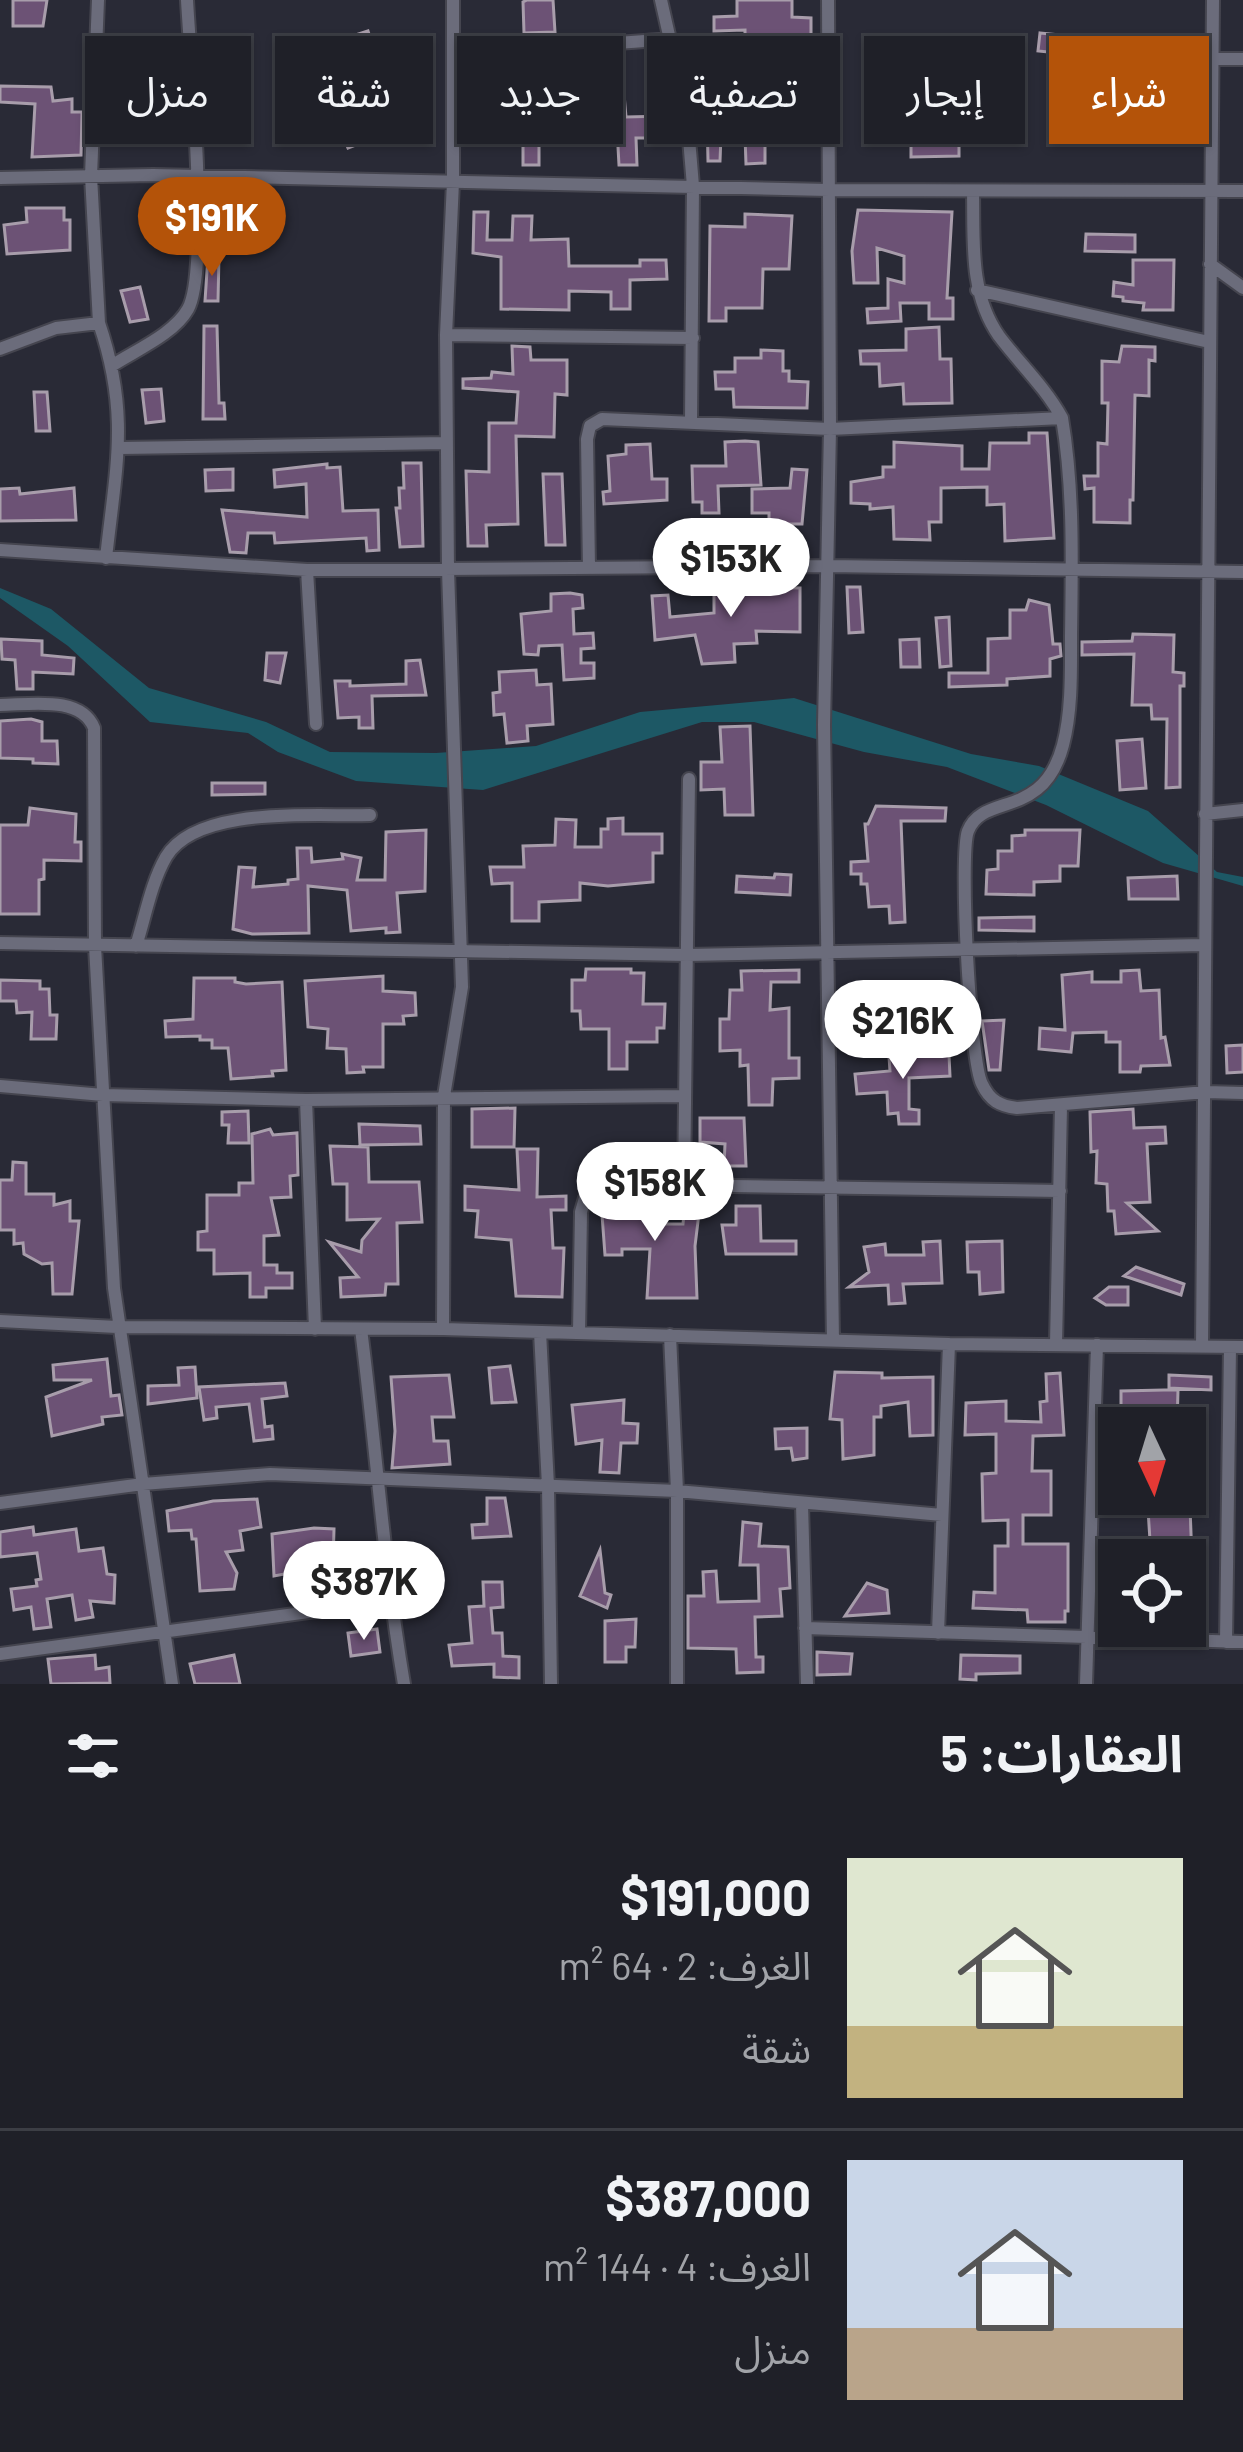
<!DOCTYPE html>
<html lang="ar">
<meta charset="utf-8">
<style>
body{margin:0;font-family:Barlow,"Noto Sans Arabic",sans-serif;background:#2c2d34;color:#f1f3f6;direction:rtl;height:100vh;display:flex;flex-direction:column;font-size:45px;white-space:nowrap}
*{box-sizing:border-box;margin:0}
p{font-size:39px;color:#a1a3a8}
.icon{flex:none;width:66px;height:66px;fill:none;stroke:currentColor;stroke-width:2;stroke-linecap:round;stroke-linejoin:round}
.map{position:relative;height:1684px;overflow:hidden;direction:ltr}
.drawer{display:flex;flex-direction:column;background:#1f2028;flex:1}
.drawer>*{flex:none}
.top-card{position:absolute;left:36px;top:36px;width:1173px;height:108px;direction:rtl;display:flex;gap:24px}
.needle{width:78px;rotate:176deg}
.controls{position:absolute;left:1098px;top:1407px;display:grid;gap:24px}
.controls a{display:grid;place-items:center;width:108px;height:108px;border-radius:0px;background:#1f2028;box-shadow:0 3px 9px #0004,0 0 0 3px #3c3e45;font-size:60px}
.price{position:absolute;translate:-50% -102px;padding:0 27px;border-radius:42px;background:#fff;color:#222;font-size:39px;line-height:78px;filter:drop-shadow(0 3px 6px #0008)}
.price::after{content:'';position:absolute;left:50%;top:72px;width:36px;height:27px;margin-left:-18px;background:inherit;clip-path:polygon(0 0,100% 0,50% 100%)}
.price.selected{background:#b45309;color:#fff}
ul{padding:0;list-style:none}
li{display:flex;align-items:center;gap:36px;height:300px;padding:0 60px}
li+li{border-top:3px solid #3c3e45}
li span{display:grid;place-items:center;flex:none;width:336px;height:240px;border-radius:0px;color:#555}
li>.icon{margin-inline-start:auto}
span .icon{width:144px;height:144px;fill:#fffc;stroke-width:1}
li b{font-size:51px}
h2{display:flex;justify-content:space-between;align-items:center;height:144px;padding:0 60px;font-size:51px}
.pill{padding:0 42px;border-radius:0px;background:#1f2028;box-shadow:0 3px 9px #0004,0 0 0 3px #3c3e45;font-size:42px;line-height:108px}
.pill.selected{background:#b45309;color:#fff}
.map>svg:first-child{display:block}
.water{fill:#1d5865}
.building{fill:#6c5275;stroke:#a89dab;stroke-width:3}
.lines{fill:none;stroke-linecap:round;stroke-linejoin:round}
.minor-casing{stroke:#45454f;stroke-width:16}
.minor{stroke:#6b6c7b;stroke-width:12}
</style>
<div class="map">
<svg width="1243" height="1684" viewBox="0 0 1243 1684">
<rect width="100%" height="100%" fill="#292a36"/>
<!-- water -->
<path class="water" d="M0,588L51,609L149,688L266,722L330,752L436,753L536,746L640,712L794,698L971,754L1039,766L1148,811L1217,872L1243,877V886L1163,863L1046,805L947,767L864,752L754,722H702L483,790L356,781L278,752L248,733L150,722L68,646L0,598Z"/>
<!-- building -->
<path class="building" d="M13,0H47L43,26H13Z
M527,0H553L555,32L524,33L523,2Z
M737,0H792V17L811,18V63H789L788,102L808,103L807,142L765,141V163L746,164L745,136H721L720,161H708L707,115H759L761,61H745V30L714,31V17L737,16Z
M368,31L375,53L325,69L318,47Z
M1040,33L1071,36L1069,54L1038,51Z
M621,60L626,117L666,116L667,134L646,133V138H636L637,165H619L617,129L590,131V142L539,141V165H523V142H474V123H511L508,95L474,97L473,74L520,68L522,82L529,81L532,120L559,121L557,69L575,67V78L607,76V61Z
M1173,76V102L1125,103L1124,77Z
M0,86L51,87L53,101L72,99V112H82L81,155L32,157L35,104L0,102Z
M369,94L376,111L388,106L397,129L348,148L340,129L350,125L342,105Z
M911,133H959V156L911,157Z
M26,208H64V220H70V250L7,254L4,225L27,222Z
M858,210L952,212L947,298H953V319H929V303H900L901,321L868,323L867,309L888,308V279L904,283V256L877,248L878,283H854L852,251Z
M474,212H488L487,240H512L513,216H532L531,240L568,239L569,266H640V260H666L667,279L630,280V309H611V292L569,291V310L501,309V257L473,253Z
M745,214L792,216L789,269H763L762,308H726V321H709L710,226L745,227Z
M1086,234L1135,235V252L1085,251Z
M208,256H219L218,301H205Z
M1133,260H1174L1173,310H1143L1144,303L1123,301V297L1113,296L1114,282L1133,285Z
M140,287L148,319L130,322L121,291Z
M204,326H217L219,403H224L225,419H203Z
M939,327L940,359H951L952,403L904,404L903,384L880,386L879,364H861L860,351L906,350V329Z
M512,346L530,347L531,360H567V395L555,394L554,437L516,436L518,524L486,525L487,546H468L466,471L489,472V423H516L518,392L463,388V379L491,378L492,372L513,374Z
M1122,346L1155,347V361L1149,360V396L1135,395L1133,500H1130V523L1094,522V488L1085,489L1084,476H1098V443L1107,444L1108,403H1102V361L1119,362Z
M761,350L783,351V371H789V381L808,382L807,408L734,407L733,389H716L715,372H735V358H761Z
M161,389L164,421L146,423L142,390Z
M34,392H47L50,431H36Z
M1029,433H1047L1054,538L1005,541L1004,504L987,505V487L941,488V522H929L930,540L894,539L893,507L870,509V504L851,503V482L883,477V467H894V442L962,446V469H989L990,443H1029Z
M745,441L758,442L761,485L718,486L719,513H702V502H693L692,466H726L725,442Z
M650,444L652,479H667V500L604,504L603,492L610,491L608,456L626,454V445Z
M403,463H421L423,546L400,547L396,508H400L399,488H404Z
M327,464V468L340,467L343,511L378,510L379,550L367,551L366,538L275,543L274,533H248L246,553L230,552L222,510L307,517L306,484L275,487L274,470Z
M233,469V490L206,491L205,470Z
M792,469L807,470L802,524H769V513H752V489L790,488Z
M543,474H562L565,545H546Z
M19,488L20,494L74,488L76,520L0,521V489Z
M743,587L800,588V632L756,631L757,643L734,644L735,662L702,664L695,635L655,640L652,596L668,595L670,617L714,613V591H743Z
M847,587H860L863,632L849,633Z
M570,593L582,595L583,608L573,609L574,634L593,633L594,648L581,649V663H594V678L564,680L562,645L539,646L538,655L524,654L521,614L551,611V594Z
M1029,600L1049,605L1053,644H1060L1061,656L1050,659V676L1007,679V685L949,687V673H988V639L1010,638V610H1026Z
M949,617L951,666L940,667L936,618Z
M1133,634L1174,635L1173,672L1184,673V686H1180V787L1166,788L1167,719H1152L1151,705H1132L1134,654L1082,655V642L1132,641Z
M1,639L42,641V655L74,658L73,674L33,672V689H17L15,660L2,659Z
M919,639L920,667H901L900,640Z
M267,653H286L280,683L265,680Z
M420,660L426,695L372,696L373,728H359V717L338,718L335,681H350V686L406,684V661Z
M536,670L537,685L551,684L553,724L527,726L528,741L507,743L504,714L494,715L493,693L500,692L499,672Z
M31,719L42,722V741H57L58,764L33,763V759L0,758V721Z
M750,726L753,815H725L724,789L701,790V762H722L720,727Z
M1142,739L1146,788L1120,790L1117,741Z
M212,783H265V794L212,795Z
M876,806L946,808L945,821H901L905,922L890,923L889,906L869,907L867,884H861V874H851V862L868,861L865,824H868Z
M30,808L76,814L75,842H81V861L44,860V879L39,880V914H0V825H28Z
M623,818V834H662V853H653V882L608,886L580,883V900L539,902V921H512V883L492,884L490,867H524L523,846L555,845L556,819L576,820L575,847H601V829H608V819Z
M426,830L425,891L397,893L400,932L386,933V928L351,931L347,890L308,886L309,933L252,934L233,929L239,867L255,868L253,887L288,884V880L298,879L297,848H311L312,862L343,859L342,854L361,858L357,880H385L386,832Z
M1025,830H1080L1078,866H1060V881L1034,882V895L986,894L987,870L998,869V851H1012V836L1025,835Z
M775,874L791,875L790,895L736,892L737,876L774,878Z
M1177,876L1178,899H1129L1128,878Z
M1034,917V931L979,930V918Z
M586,969H631V973H644L643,1004H665L664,1028H657V1042H627V1069H609V1029H581L580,1011H572V980H585Z
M799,970V982H771L770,1010L789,1008V1058H799V1078L773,1079L772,1105H749L748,1065L740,1066V1050L720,1051V1019H729L730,990H742L741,971Z
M1139,970L1141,991L1159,990L1161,1038L1165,1037L1170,1065L1141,1066L1140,1072H1120V1042H1106V1032L1073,1033L1071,1052L1039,1049L1040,1028L1065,1030L1062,975L1092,972V982H1121V971Z
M383,976V991L415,993L416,1015L403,1016L404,1024H383V1067H363L364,1072L347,1073L346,1049L327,1048L328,1029L308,1027L305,981Z
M194,978H235V982L246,984L282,982L286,1070L272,1071L273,1076L231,1079L228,1048H212V1040H200V1036L166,1037L165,1021L193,1019Z
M0,980L40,981V989H49L50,1015H57L56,1039H31L32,1012L17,1013L16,1001H0Z
M885,994H897V1042H885V1011L843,1010L842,1002Z
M1004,1020L1000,1070H989L982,1021Z
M1243,1045V1072L1227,1073L1226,1046Z
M949,1055L950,1076L909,1078V1109L919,1110V1124H899L898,1113L888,1114L887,1092L857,1094L855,1074L890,1071L889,1057Z
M515,1108L514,1147H472V1109Z
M1133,1109L1134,1128L1165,1127L1166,1143L1147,1144L1150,1202L1127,1203L1158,1231L1116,1234L1114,1211H1108L1107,1184L1096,1183L1097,1151L1091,1152L1090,1112Z
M248,1111L249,1143H228L229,1125H222V1112Z
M700,1118H744L746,1166H724L725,1144L700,1142Z
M359,1124L420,1126L421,1144L360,1145Z
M270,1129L273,1135L297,1133L298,1175L290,1176L291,1197L271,1198L279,1235L264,1236V1265H277V1273H292V1288H266V1297H250V1273L214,1274V1250H198V1232L207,1231V1195H239V1183H253L252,1134Z
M330,1146L368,1147L369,1182H419L422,1222L397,1223L398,1284H386L385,1295L341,1297L340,1278L358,1277L329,1242L361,1252L362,1240L379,1219L347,1220V1184H333Z
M517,1149H538L537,1197L566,1196V1210H551L553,1248H564L562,1297L516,1296L511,1240L476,1237L478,1211L465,1210V1186L519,1190Z
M13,1162L26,1163V1194H54V1205L70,1201V1221H79L72,1294H53L52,1263L42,1264L24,1254L23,1243L14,1244V1230H0V1180H12Z
M659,1198L660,1224H683L685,1204L700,1205L695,1246L697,1298H647L650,1249H622V1255H605L601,1201Z
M736,1206H760L761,1241H796V1254H726L722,1225H736Z
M940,1241L942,1283L903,1284L905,1303L889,1304L888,1285L849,1287L869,1272L864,1247L885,1244L886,1255H924L923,1242Z
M1002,1241L1003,1292L980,1294L979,1272H968L967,1242Z
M1136,1267L1184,1284L1181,1295L1124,1276Z
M1109,1287H1128V1305H1106L1095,1298Z
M107,1359L111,1396L119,1395L122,1415L102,1417L103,1424L52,1436L46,1397L92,1380H54L53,1365Z
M510,1366L516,1402L492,1403L489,1368Z
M195,1367L197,1398L148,1404V1386L179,1385L178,1368Z
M835,1372L882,1373V1378L933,1377V1435L910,1436L908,1402L881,1406V1417H874V1455L843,1459L842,1420L830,1419Z
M1060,1373L1064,1435L1033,1436L1032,1471H1051V1515H1023V1544H1068V1611H1065V1622H1028L1027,1610L973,1608L974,1592L995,1593V1546H1008V1520L983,1521L982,1474L996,1473V1434L965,1435L966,1403L1006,1401V1421L1041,1422L1040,1402L1047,1401L1046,1374Z
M449,1375L454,1417H432L434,1441H448L450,1464L392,1468L395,1431L391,1377Z
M1169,1375L1211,1377V1390L1169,1388Z
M285,1383L287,1396L262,1399L265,1427L272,1426L273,1439L254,1441L249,1404L216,1407L217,1418L204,1420L199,1387Z
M1164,1390H1178L1177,1427L1152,1428V1410L1121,1411V1391Z
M624,1400L623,1423L638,1424L637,1443H621L619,1473L600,1472L602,1440L576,1444L572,1405Z
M807,1428V1458L793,1460L791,1448L776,1449L775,1429Z
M1147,1494H1174V1506L1190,1507L1192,1560L1151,1556Z
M487,1498H505L511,1536L473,1538L472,1525L487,1524Z
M257,1499L261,1527L240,1531L243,1550L226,1552L237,1573L234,1589L200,1591L196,1539H192L191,1530L169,1531L167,1511L213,1501Z
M743,1522L761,1524L759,1546L788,1547L790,1588L780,1589L782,1616L755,1617L756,1657H763V1672L737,1673L736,1649L688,1648V1596H704L703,1572L716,1571L718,1602L759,1601L758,1565H740Z
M33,1527L34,1535L76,1529L79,1551L103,1548L107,1574L115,1575L114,1603L90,1601L93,1617L76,1620L72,1595L47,1599L51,1627L34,1629L31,1607L14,1610L11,1589L37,1586L36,1580L41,1579L37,1553L0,1557V1532Z
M314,1528L334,1529L333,1565L274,1576L272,1534Z
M600,1550L605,1593L611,1595L607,1608L580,1596Z
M483,1582H502L503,1607L491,1608L493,1633H502L503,1656L519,1657V1678L494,1677V1664L452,1666L449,1645L472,1643L469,1607L484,1606Z
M867,1583L887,1590L889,1613L845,1616Z
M636,1619L635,1647H626V1662H605V1621Z
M377,1629L380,1652L351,1656L348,1633Z
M817,1652L852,1654L850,1674L817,1675Z
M95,1655L96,1669L109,1667L110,1683L51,1684L48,1659Z
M234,1655L240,1684H195L190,1664Z
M961,1655L1020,1656V1673L976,1674V1680L960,1679Z"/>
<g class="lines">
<!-- minor casing -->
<g class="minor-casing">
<path id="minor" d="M661,0L687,115L693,186L691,421
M828,0L830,429L824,725L833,1341
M453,55L672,39
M1212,59H1243
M0,178L153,175L828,190L1243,191
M973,191C974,241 969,293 999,336C1020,364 1045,387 1062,418C1074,489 1072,565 1071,636C1071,671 1072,711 1063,745C1043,821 983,792 968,831C959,854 970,1062 982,1084C990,1101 1000,1106 1017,1108L1206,1092L1243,1093
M1210,264L1243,288
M977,290L1209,342
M99,323C130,414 116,466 106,558
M446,335L693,338
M0,349L56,328L99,323L91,176L98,0
M113,365C136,350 174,334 188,309C210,269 190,57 187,0
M120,448L447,443
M0,550L307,570L828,566L1243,572
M589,568L587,439L590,426L602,419L830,429L1062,418
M307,570L316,724
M0,705C29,705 81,695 94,728L95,946L114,1288L172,1684
M1205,814L1243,810
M0,943L687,955L1204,945
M136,946C145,918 151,883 166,857C197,805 316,817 370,815
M0,1086L103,1095L306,1100L684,1096
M306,1100L315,1329
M684,1185L689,779
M0,1321L117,1327L443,1329L949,1344L1243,1347
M361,1329C376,1447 384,1566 404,1684
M443,1329L444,1096L462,987L448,570L446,335L453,182V0
M540,1332L548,1486L551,1684
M579,1333L581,1212L585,1198L607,1184L1060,1191
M670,1335L677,1491V1684
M1056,1344L1061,1106
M1202,1347L1213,0
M0,1503L143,1484L270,1474L677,1491L942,1515
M802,1504L807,1684
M805,1628L1243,1642
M938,1633L949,1344
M1226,1642L1230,1347
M0,1654L390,1601
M1086,1684L1097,1345"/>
</g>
<!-- minor -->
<use href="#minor" class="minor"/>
</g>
</svg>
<div class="controls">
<a><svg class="needle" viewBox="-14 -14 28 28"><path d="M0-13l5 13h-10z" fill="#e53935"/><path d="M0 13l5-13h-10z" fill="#a1a3a8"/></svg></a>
<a><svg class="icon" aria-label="locate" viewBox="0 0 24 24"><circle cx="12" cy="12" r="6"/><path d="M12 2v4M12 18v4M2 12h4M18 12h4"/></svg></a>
</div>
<b class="price selected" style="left:212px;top:279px">$191K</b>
<b class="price" style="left:731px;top:620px">$153K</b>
<b class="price" style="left:903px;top:1082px">$216K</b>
<b class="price" style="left:655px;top:1244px">$158K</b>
<b class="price" style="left:364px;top:1643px">$387K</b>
<div class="top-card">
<a class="pill selected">شراء</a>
<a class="pill">إيجار</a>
<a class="pill">تصفية</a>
<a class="pill">جديد</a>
<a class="pill">شقة</a>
<a class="pill">منزل</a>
</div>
</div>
<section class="drawer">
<h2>العقارات: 5<svg class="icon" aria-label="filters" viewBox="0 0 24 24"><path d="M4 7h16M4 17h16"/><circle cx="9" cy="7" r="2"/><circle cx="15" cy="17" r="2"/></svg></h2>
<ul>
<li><span style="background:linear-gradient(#dfe7d0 70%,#c2b280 0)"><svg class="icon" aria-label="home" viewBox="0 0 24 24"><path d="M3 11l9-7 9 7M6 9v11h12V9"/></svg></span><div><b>$191,000</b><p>الغرف: 2 · 64 m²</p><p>شقة</p></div></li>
<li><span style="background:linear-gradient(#c9d6e8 70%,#b9a48a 0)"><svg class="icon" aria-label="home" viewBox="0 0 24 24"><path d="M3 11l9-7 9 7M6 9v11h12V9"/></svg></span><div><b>$387,000</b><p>الغرف: 4 · 144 m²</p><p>منزل</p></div></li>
</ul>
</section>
